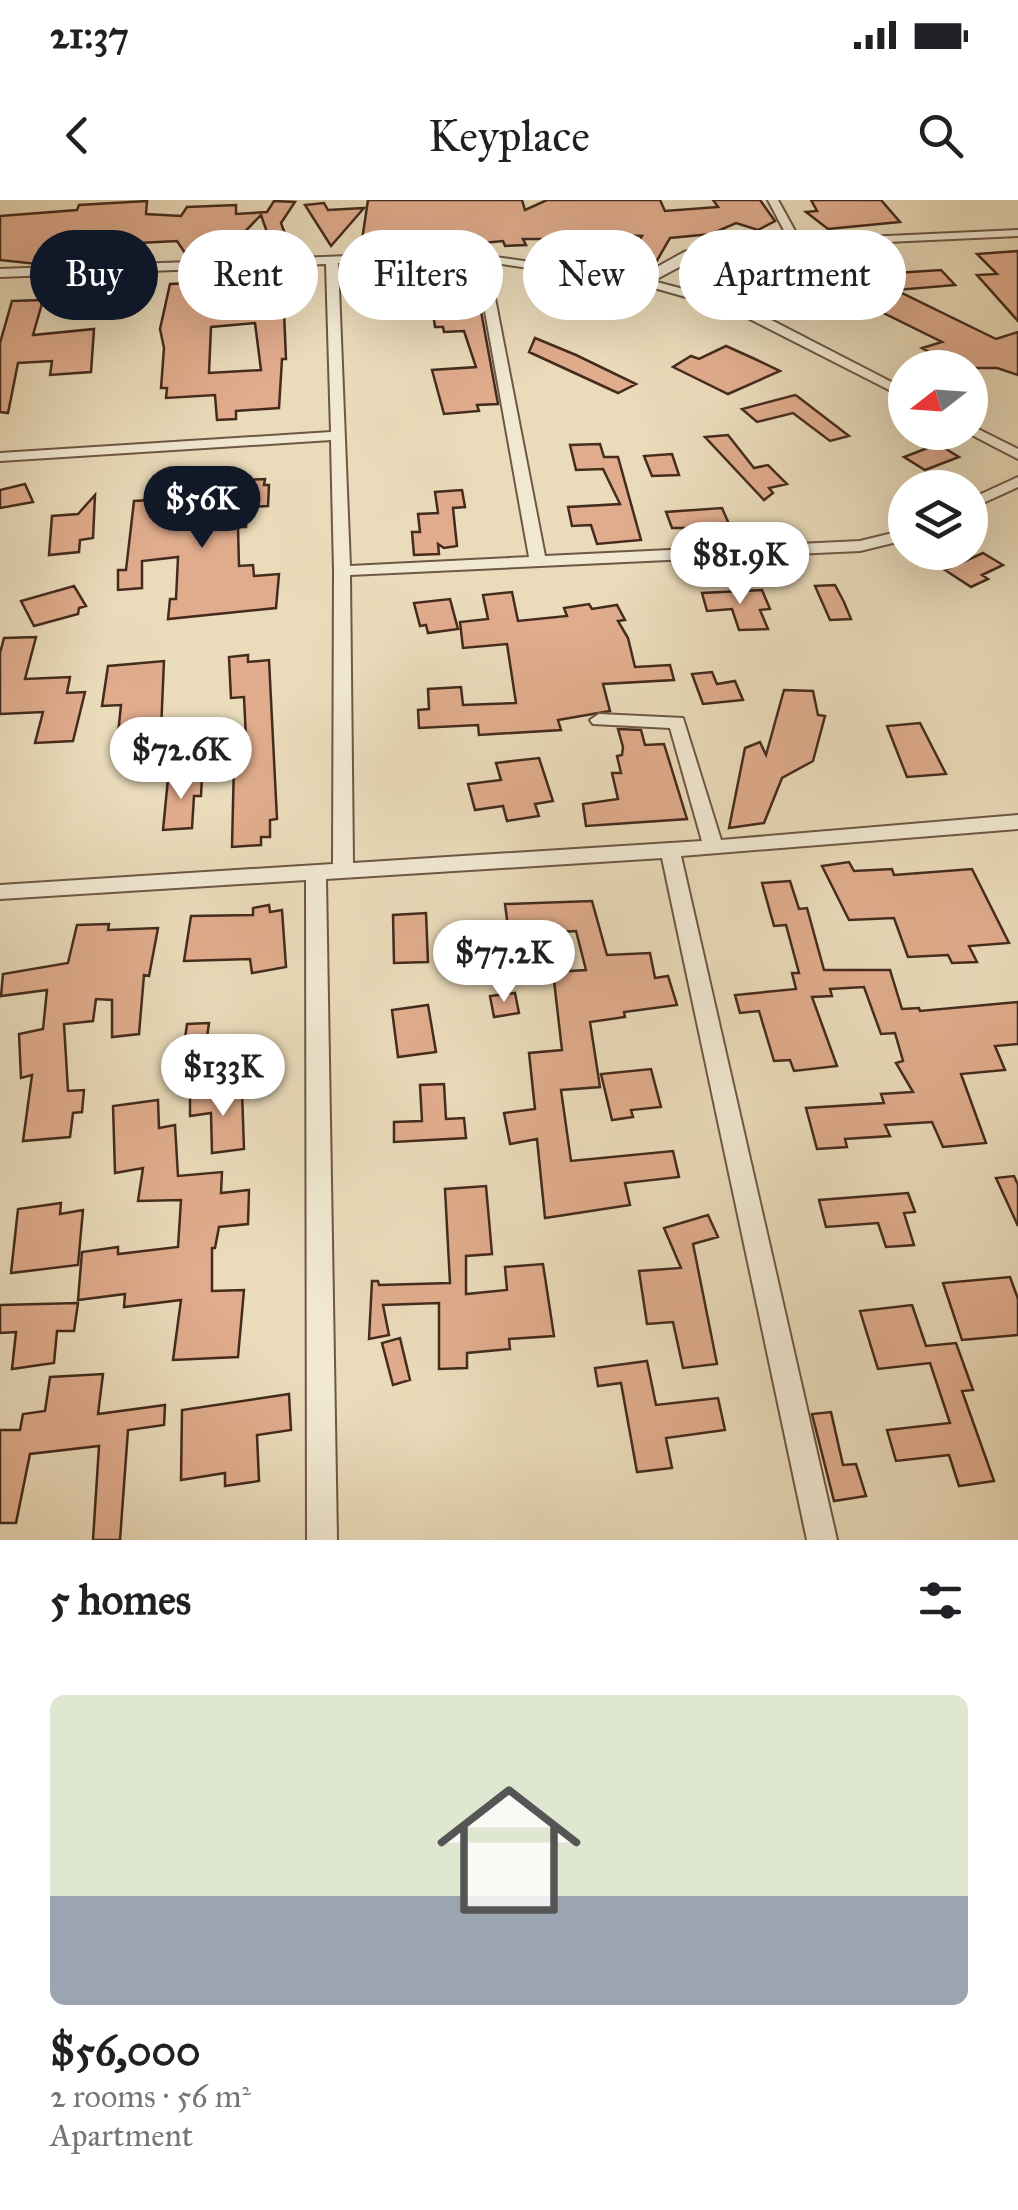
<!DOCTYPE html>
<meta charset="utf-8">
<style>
body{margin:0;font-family:"IM FELL Great Primer",serif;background:#f6f6f6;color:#202124;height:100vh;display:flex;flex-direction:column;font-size:38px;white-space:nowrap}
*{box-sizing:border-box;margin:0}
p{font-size:32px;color:#757577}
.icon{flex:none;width:55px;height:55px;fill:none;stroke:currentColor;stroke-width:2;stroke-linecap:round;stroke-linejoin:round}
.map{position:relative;height:1340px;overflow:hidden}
.side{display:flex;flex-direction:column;background:#fff;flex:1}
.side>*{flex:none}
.hud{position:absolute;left:30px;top:30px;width:960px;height:90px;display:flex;gap:20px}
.needle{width:65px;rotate:253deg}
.buttons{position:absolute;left:888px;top:150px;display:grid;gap:20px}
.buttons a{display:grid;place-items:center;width:100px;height:100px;border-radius:50%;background:#fff;box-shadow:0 10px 40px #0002;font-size:50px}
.price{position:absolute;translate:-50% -85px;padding:0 22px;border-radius:35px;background:#fff;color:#222;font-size:32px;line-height:65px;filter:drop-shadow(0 2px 5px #0008)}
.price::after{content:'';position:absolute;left:50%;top:60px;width:30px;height:22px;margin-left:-15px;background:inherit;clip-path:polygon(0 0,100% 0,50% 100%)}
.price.on{background:#111827;color:#fff}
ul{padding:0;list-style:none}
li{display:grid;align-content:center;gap:20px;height:530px;padding:0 50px}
li span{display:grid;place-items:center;height:310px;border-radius:15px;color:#555}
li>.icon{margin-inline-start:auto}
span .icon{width:180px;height:180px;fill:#fffc;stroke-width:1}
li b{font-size:42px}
h2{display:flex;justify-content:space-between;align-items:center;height:120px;padding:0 50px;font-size:42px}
.chip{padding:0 35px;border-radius:45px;background:#fff;box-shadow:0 10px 40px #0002;font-size:35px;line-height:90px}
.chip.on{background:#111827;color:#fff}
.status{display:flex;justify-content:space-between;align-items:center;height:70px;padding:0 50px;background:#fff;direction:ltr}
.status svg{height:28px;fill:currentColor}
header{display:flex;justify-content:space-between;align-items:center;height:130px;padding:0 50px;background:#fff;font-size:45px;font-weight:600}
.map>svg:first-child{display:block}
.building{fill:#e0ac8d;stroke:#452b1d;stroke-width:2.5;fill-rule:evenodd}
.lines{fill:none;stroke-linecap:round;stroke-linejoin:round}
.minor-casing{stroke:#6e5744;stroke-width:4}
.minor{fill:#f1e8d2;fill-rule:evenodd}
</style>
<div class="status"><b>21:37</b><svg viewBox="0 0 49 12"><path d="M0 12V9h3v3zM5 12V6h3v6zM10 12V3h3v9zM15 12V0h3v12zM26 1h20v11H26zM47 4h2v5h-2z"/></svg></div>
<header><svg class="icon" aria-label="back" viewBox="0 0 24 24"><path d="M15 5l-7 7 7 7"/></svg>Keyplace<svg class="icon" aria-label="search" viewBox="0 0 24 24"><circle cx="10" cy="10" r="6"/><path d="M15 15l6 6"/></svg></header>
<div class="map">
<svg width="1018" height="1340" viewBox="0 0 1018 1340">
<rect width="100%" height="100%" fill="#eadbba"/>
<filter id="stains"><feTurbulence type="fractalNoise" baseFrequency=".002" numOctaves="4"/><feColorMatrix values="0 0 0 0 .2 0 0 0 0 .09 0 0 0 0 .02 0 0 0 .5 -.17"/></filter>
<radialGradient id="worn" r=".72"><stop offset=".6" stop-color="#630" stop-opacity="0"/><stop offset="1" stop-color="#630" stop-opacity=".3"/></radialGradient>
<!-- building -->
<path class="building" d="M368,0H522L525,10L547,0H660L665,11L718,7L713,0H760L775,21L758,30L736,23L711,34L670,38L655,64L639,73L625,71L628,67L623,66L642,36L560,33L557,39H523L526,45L505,46L503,41L450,46L426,47V42L387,39V43H370V40H362Z
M811,0H881L900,22L828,29L806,12L817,11Z
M147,1L146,14L181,16L187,7L236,5V14L267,12L274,1L295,2L281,23L288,42H296V54L275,55L261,15L230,47L200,44L203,51L185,53L177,41L139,43V51L89,55L84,52L86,38L53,41L51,53L41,54L37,64L0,60V16L77,10L79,5Z
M324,3L328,10L364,8L331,46L305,5Z
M1018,51V121L977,75L997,74L977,54Z
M885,61L895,73L941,70L955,85L896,90L996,139L1018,132V175L997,168H917L916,164L938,157L922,148L942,142L857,100L828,101L818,84L860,82L847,63Z
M296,69L295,107L288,93L289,112H284L286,159H282L279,208L236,211V219L217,220L215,195L166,198L167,188H161L164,148L160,129L170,84L213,82L212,89L262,87L263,77L282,76L280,70ZM255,123L261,170L209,173L211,127Z
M43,100L33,135L94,129L91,172L50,175L52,161L18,163L8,213L0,212V143L12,101Z
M471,105L472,111H481L498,204L477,205L479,211L444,214L432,170L476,167L464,131L444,132L443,127H435L432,106Z
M535,138L576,155L636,184L618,193L529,152Z
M726,146L755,159L780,171L728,194L673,167L691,156L699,159Z
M795,195L797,196L849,236L830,241L793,213L757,222L742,209Z
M728,235L754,268L768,265L787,284L769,288L773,293L764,300L705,237Z
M600,244L604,257H618L641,340L597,344L591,325L572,326L568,307L620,304L603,269L576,270L570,245Z
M938,244L959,257L925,270L904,257Z
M672,254L679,275L652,276L644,256Z
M265,279L264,285H269L268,306L247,307L246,327H238L239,366L253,365L254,376L279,374L276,408L168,419L170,399H176L178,357L142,361V388L118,390V370H126L134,301L225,296V281Z
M25,284L33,302L0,308V290Z
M462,290L465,307L453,308L457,346L444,348L438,344L439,354L414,355L412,332H420L418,314L438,313L435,292Z
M95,295L93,338L80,340L79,352L49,355L52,316L78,314Z
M722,308L729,324L688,332L686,328H672L666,312Z
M983,353L1003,365L982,375L988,379L971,387L945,370Z
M835,385L844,402L851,419L830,420L815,386Z
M74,386L86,406L79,408L78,414L34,426L21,401Z
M762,390L770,409L760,410L768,429L739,430L732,409L707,411L702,393Z
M512,392L518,421L567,416L564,408L589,404L592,409L617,405L625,420L618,421L628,438L635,467L670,465L674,480L603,484L610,511L558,520L561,530L479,535L478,525L419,528L418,510L429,509L428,489L461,487L463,505L516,503L507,444L463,448L460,422L488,419L483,395Z
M450,399L458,429L428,433L426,425L420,426L414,403Z
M36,437L25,479L70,477L67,493L85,492L73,541L35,543L43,512L0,514V453L4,438Z
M248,455V462L269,460L277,619L270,620V637H261V645L232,647L234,562L247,560L244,497L231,498L229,457Z
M164,461L161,530L118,534L121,505L102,506L108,466Z
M712,472L717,484L735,481L743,500L703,504L692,474Z
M784,490L813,491L818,515L825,516L813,561L782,578L764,623L729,628L745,548L760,542L766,555Z
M920,523L946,574L907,577L887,526Z
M618,529L641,530L645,545L664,544L687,619L586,626L583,604L618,599L612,573H621L617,556L622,555L623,547Z
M539,558L553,601L535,604L539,616L507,621L503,606L475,610L468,584L501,580L496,563Z
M202,576L201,596H194L192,628L163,630L168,579Z
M849,662L854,671L892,669L894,675L972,669L1009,743L969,746L977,762L952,763L948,755L908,757L894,718L849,720L822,666Z
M790,681L799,709L807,708L824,770H890L902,809L919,808L920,811L1018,802V844L995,846L1005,870L961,874L986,943L943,947L932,922L885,925L890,936L845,939L847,947L817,949L806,908L884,903L881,894L913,892L896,863L903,861L895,833L881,834L864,787L830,789L832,796L812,797L837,866L794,871L790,860L774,861L759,811L740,813L735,795L796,789L792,773H799L786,725L774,726L762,683Z
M592,701L607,755L650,753L655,778L668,776L677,805L624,812L625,817L590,822L600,887L561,890L571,961L673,951L679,977L625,983L630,1005L545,1018L537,939L510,944L504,913L535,909L529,853L562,850L553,772L586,770L576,731L509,735L505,704Z
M269,705L270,712L282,710L286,767L252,773L250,759L184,761L191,716L253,715V708Z
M426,713L428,762L394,763L393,715Z
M109,724L108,730L158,728L149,776L144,775L139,834L112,837V800L96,799L93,821L64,824L68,891L84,890L82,912L73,913L70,937L23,941L32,875L21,878L19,834L43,829L47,790L1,796L3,774L68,763L77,725Z
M500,733L506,755L501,756L502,763L486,765L479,736Z
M515,793L519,813L494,817L490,796Z
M428,805L436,852L398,857L392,810Z
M209,823L204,859H182L187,824Z
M651,869L661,907L631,910L633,917L612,920L601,874Z
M444,884L446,919L464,918L466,938L394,942V922L422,921L420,885Z
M242,891L244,949L212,953L211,913L190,916V898Z
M158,900L159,928L175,925L178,976L222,972L221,993L249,990L248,1024L219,1027L215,1048H212V1091L244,1090L238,1157L173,1160L181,1100L124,1107L125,1094L78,1100L82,1052L118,1047V1054L178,1047L181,1000L138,1001L143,968L115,973L113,906Z
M1014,976L1018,985V1026L996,978Z
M486,986L492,1054L466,1056V1094L507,1090L505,1067L543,1064L554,1136L509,1139L510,1149L467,1153V1168L439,1169V1103L383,1105L389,1135L369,1139L372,1081H378L379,1085L450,1083L445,989Z
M908,993L915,1012L904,1013L914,1045L886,1047L878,1023L826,1027L819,1000Z
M61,1003L60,1014L83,1010L78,1065L11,1073L18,1009Z
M708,1015L718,1037L693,1044L717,1164L683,1168L673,1122L647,1124L639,1071L681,1068L664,1028Z
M1010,1077L1018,1099V1135L962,1140L943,1083Z
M78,1103L74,1131H57L54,1163L12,1169L16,1132L0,1133V1105Z
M912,1105L926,1146L956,1143L973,1190L962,1191L994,1281L959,1286L949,1255L896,1261L887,1230L950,1223L930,1163L878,1169L860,1111Z
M400,1138L410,1180L393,1185L382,1143Z
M647,1161L656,1205L718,1198L725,1230L666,1238L672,1268L637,1272L621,1183L598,1186L595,1168Z
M103,1174L98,1214L165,1205L164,1225L128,1230L120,1340H93L99,1246L30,1254L16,1323H0V1230H20L23,1214L45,1211L50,1177Z
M289,1194L291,1230L257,1235L259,1281L225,1286V1273L181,1280L182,1210Z
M831,1212L843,1265L856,1264L866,1296L834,1301L812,1214Z"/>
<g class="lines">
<!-- minor casing -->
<g class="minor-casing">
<path id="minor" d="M768,0H778L800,40L1018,30V36L711,50L653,81L740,104L905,189V198L732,110L640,84L488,62L545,356L860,341L905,330V340L860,351L350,375L353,663L702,641L670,528L593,524L590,520L599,514L683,518L721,640L1018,615V629L681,656L837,1340H807L662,658L326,679L337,1340H307L306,680L0,699V685L333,664L334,371L331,240L0,261V253L331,232L326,64L0,77V69L404,54L481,55L639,77L684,52L706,45L789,40ZM404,60L476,61L529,357L350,366L338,63Z
M970,225L1018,249V259L966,232H970Z
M1018,277V287L970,309V299Z"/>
</g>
<!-- minor -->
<use href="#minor" class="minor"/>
</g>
<rect width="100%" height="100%" filter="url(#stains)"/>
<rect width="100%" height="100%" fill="url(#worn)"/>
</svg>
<div class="buttons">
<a><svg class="needle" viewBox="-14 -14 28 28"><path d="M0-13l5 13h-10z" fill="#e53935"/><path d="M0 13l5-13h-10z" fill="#757577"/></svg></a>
<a><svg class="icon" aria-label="layers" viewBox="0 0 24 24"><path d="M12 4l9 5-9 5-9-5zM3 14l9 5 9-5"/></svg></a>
</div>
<b class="price on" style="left:202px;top:351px">$56K</b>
<b class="price" style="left:740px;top:407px">$81.9K</b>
<b class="price" style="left:181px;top:602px">$72.6K</b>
<b class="price" style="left:504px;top:805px">$77.2K</b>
<b class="price" style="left:223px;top:919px">$133K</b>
<div class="hud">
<a class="chip on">Buy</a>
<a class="chip">Rent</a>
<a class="chip">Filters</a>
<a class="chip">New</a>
<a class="chip">Apartment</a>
</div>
</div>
<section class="side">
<h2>5 homes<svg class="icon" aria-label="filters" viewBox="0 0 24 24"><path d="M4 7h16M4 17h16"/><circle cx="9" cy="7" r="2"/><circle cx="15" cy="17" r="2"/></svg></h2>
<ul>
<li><span style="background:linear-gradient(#dfe7d0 65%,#9aa5b1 0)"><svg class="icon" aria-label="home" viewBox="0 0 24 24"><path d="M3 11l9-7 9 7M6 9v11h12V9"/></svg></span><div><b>$56,000</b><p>2 rooms · 56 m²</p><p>Apartment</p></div></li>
</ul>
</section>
